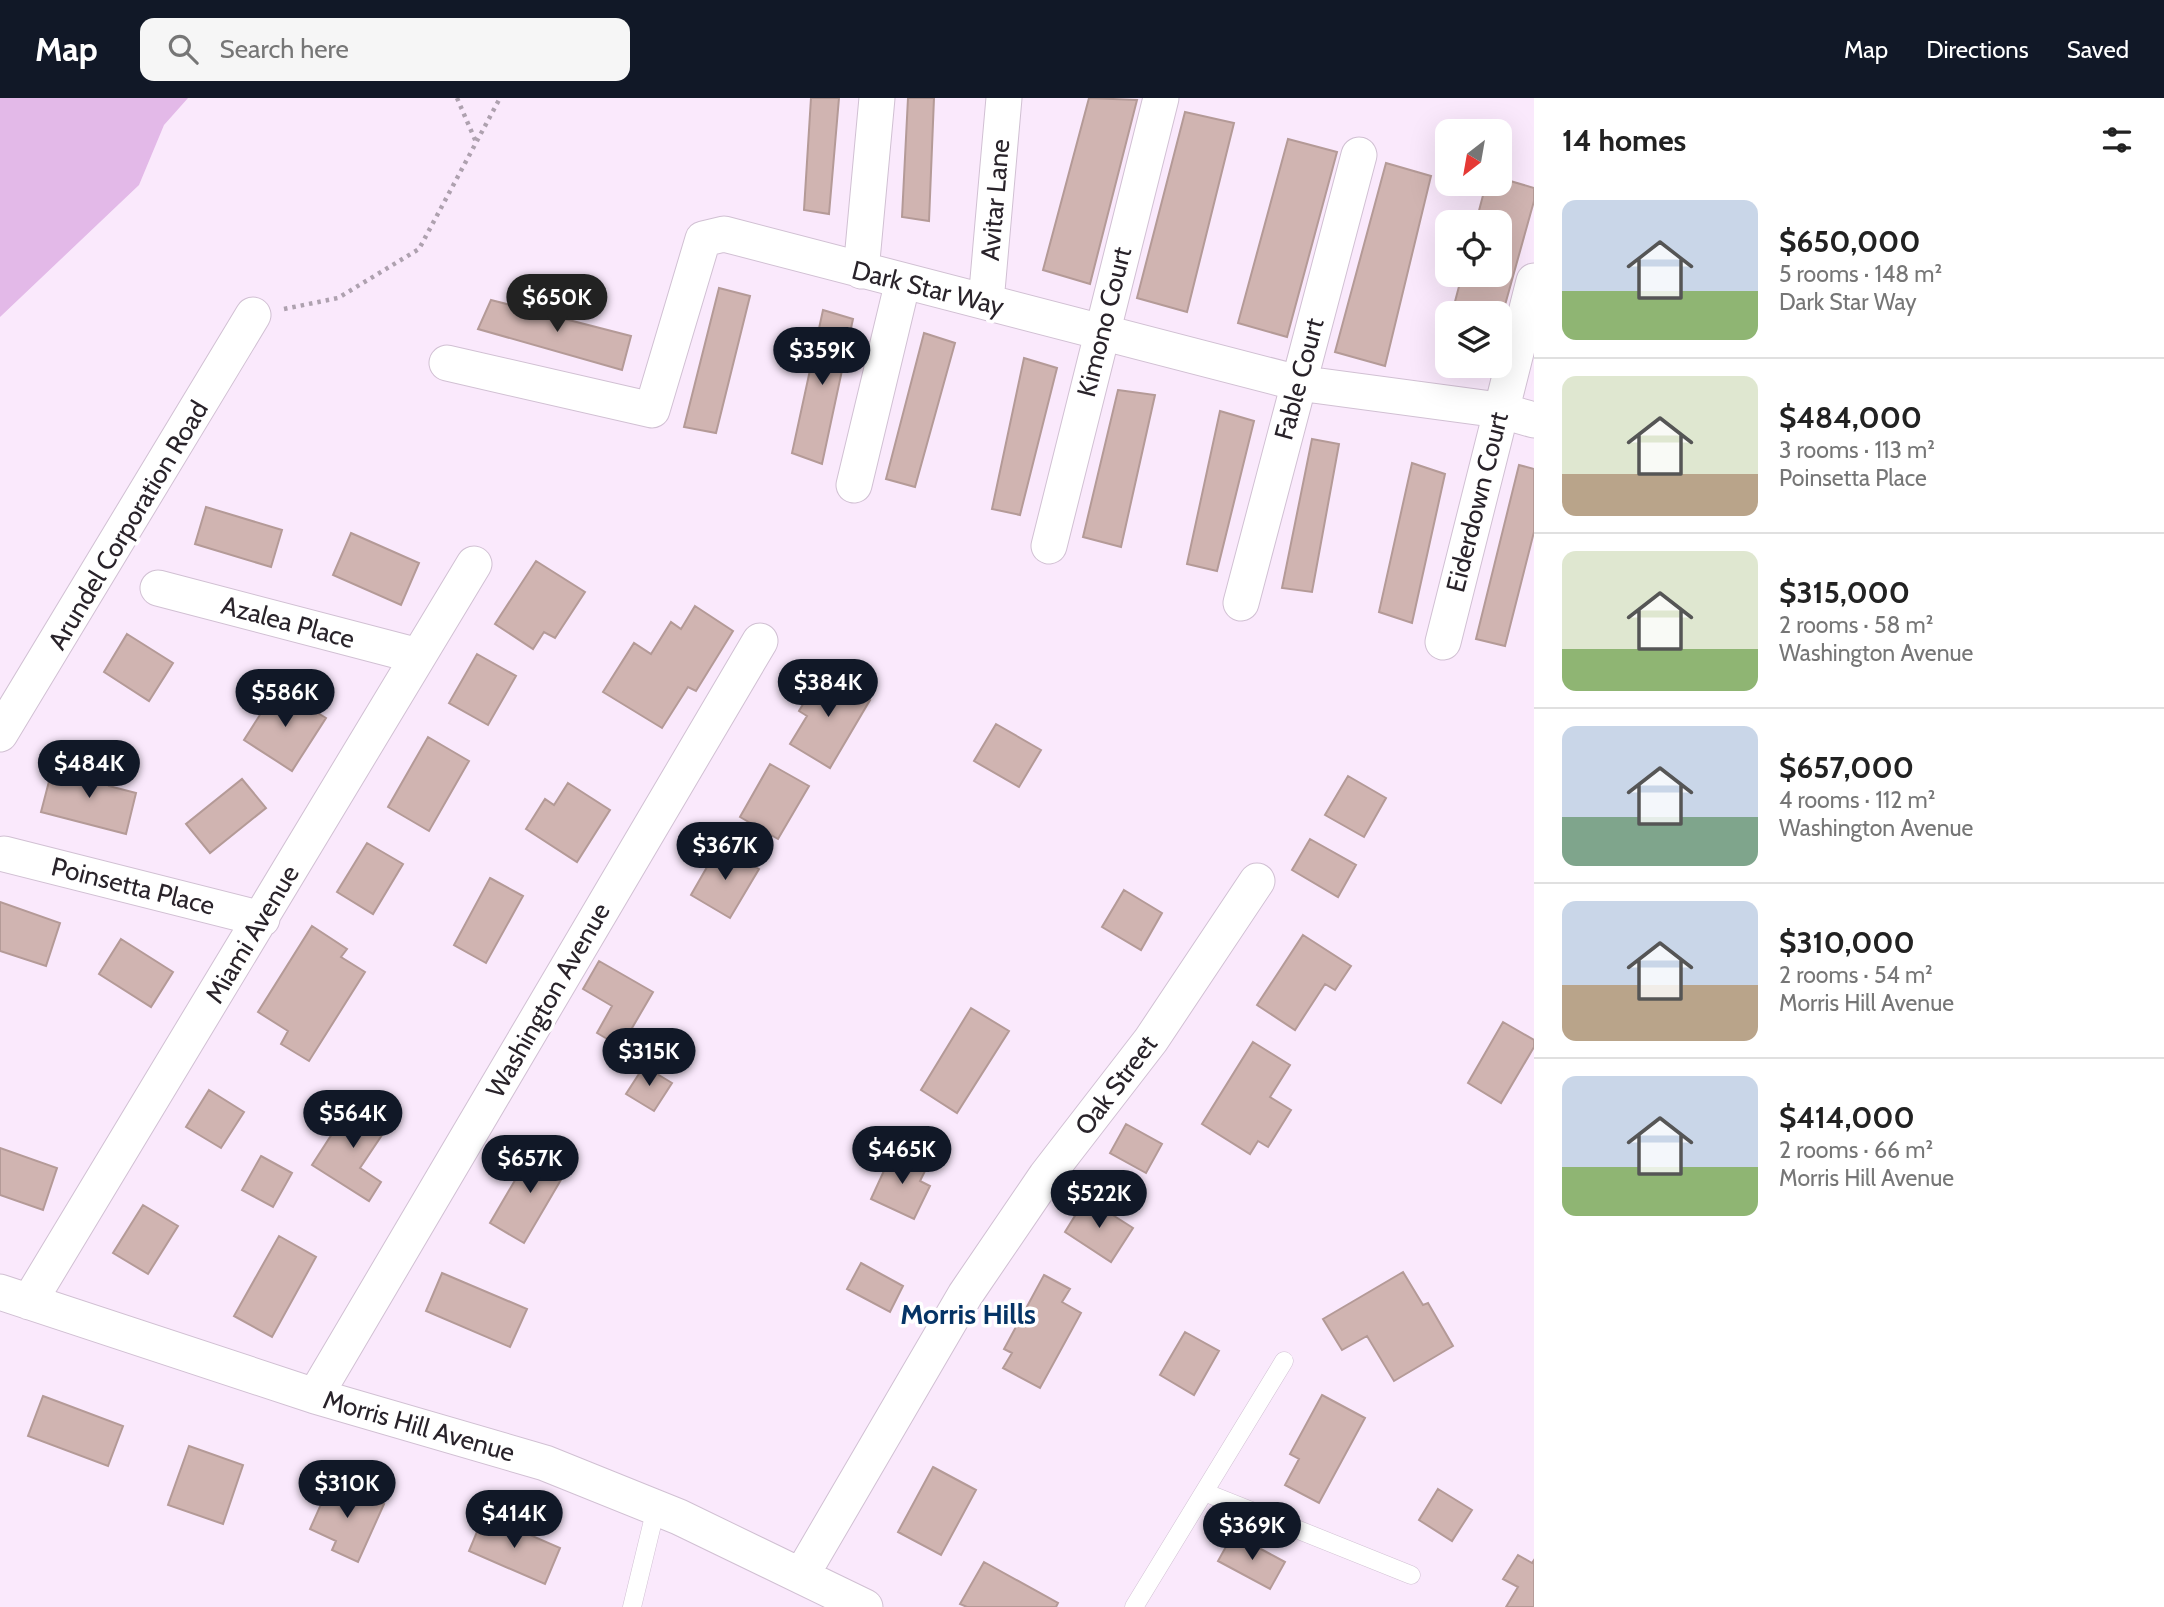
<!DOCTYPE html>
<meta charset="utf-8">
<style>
body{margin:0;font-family:Cabin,sans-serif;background:#f6f6f6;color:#222;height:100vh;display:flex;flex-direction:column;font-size:26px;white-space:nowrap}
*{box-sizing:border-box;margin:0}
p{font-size:23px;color:#767676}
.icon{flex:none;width:38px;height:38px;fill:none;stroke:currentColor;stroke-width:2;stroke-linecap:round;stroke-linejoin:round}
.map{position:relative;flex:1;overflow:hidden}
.panel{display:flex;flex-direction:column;background:#fff;width:630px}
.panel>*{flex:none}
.needle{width:46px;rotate:211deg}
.fabs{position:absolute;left:1435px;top:21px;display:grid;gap:14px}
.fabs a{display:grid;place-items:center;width:77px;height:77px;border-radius:14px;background:#fff;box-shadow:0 7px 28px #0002;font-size:35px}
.price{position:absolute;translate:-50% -60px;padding:0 16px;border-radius:24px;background:#111827;color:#fff;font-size:23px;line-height:46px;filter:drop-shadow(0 2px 4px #0008)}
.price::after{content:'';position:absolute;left:50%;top:42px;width:21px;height:16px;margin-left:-10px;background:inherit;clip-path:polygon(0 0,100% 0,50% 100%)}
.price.active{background:#222;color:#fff}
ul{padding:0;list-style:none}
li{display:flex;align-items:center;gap:21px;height:175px;padding:0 28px}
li+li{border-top:2px solid #e0e0e0}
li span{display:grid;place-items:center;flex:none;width:196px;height:140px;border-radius:14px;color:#555}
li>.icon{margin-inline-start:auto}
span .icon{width:84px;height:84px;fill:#fffc;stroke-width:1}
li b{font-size:30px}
h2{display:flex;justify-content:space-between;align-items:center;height:84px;padding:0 28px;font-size:30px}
header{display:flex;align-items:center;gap:42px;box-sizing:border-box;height:98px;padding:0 35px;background:#111827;color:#fff}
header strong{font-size:33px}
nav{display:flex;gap:38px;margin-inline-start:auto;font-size:24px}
.search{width:490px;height:63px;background:#f6f6f6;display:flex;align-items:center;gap:18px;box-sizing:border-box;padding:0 24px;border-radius:14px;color:#767676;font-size:26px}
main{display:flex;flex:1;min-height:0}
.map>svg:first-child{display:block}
.green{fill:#e3b9e8}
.building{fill:#d0b4b1;stroke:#b49a97;stroke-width:2}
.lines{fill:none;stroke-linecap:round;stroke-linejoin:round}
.service-casing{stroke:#d1c0d3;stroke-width:19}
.minor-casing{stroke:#d1c0d3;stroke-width:37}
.path{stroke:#aea1af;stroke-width:4.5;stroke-dasharray:3.5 5;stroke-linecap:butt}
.service{stroke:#fff;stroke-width:18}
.minor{stroke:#fff;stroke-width:35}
.labels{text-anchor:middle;stroke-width:7;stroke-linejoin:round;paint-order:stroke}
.street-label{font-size:26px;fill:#29232a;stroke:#fff}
.neighbourhood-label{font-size:28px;font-weight:bold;fill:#053466;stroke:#fff}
</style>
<header>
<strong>Map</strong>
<div class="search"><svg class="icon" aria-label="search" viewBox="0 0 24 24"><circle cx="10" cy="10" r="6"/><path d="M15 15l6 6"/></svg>Search here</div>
<nav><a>Map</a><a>Directions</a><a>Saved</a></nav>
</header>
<main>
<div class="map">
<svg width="1534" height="1509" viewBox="0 0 1534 1509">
<rect width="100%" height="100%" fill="#fae9fc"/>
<!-- green -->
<path class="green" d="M0,0H188L164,27L139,87L0,219Z"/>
<!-- building -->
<path class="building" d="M811,0H839L829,116L804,112Z
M908,0H934L929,123L902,119Z
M1089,0L1137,2L1090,186L1043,172Z
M1185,14L1234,25L1187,214L1137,200Z
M1288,41L1337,54L1287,239L1238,225Z
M1386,65L1431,78L1385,268L1335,254Z
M1500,80L1534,90V103L1500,225V215H1452L1462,177H1500V124H1476L1486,86H1500Z
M719,190L750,198L716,335L684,329Z
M491,202L631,238L622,272L478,231Z
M823,212L853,221L822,366L792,355Z
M1447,232V264L1439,262Z
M924,235L955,245L915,389L886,381Z
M1024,260L1057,270L1020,417L992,411Z
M1464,268H1488L1486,273Z
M1118,292L1155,297L1121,449L1083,439Z
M1220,313L1254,323L1217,473L1187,466Z
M1312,341L1339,346L1312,494L1282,490Z
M1412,365L1445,376L1412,525L1379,514Z
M1519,367L1534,371V434L1505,548L1476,541Z
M206,409L282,432L271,469L195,446Z
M351,435L419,465L401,507L333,477Z
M536,463L585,494L555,540L544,534L533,551L495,526Z
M695,508L733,533L696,593L688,589L662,630L603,594L634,545L651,556L671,524L681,531Z
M127,536L173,565L149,603L104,574Z
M477,556L516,578L488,627L449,605Z
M822,574L870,602L830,670L790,646L807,618L799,613Z
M277,590L326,620L292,673L244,642Z
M996,626L1041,652L1019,689L974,663Z
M428,639L469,663L429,733L388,709Z
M770,666L809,688L778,741L740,719Z
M85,668L112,675L109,688L136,695L126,736L41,714L52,672L82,680Z
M1348,678L1386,700L1364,739L1325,717Z
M242,681L266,710L210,755L186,726Z
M568,685L610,712L577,764L526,731L545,701L554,707Z
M1310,741L1356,767L1338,799L1292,772Z
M367,745L403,766L373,816L337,794Z
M719,748L759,771L730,820L691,797Z
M490,780L523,798L486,865L454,847Z
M1124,792L1162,815L1141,852L1102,829Z
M0,804L60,825L46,868L0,853Z
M312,828L347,851L341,859L365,874L309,963L281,946L288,933L258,914Z
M1303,837L1351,868L1335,892L1325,886L1295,932L1257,907Z
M121,841L173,874L151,909L99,876Z
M599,863L653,894L621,949L597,935L612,908L583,891Z
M971,910L1009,933L957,1015L921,992Z
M1503,924L1534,942V949L1501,1005L1468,985Z
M1253,944L1290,967L1270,999L1291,1012L1268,1049L1258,1043L1250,1056L1202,1026Z
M644,968L672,985L654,1013L626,996Z
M209,992L244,1014L221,1050L186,1029Z
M354,1002L390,1025L360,1070L381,1084L369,1103L312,1067Z
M1126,1026L1162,1046L1146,1075L1110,1055Z
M535,1048L569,1068L524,1145L490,1125Z
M0,1050L57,1070L43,1112L0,1097Z
M893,1053L927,1069L920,1083L930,1088L914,1121L871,1101Z
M261,1058L292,1075L273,1109L242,1092Z
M1086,1100L1133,1130L1111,1164L1065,1134Z
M143,1107L178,1128L148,1176L113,1155Z
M279,1138L316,1159L272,1239L234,1218Z
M861,1165L903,1188L890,1214L847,1191Z
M1403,1174L1423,1207L1428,1205L1453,1248L1394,1283L1367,1238L1342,1252L1323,1221Z
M442,1175L527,1211L510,1249L426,1213Z
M1044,1177L1070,1191L1062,1204L1081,1215L1040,1290L1003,1270L1012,1255L1004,1251Z
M1185,1234L1219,1253L1194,1297L1160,1277Z
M1322,1297L1365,1320L1319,1405L1285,1387L1299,1361L1290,1356Z
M43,1298L123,1328L108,1368L28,1338Z
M189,1348L243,1367L223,1426L168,1407Z
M933,1369L976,1392L941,1457L898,1434Z
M331,1384L384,1406L358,1464L332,1452L336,1443L310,1431Z
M1438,1391L1472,1412L1452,1443L1419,1422Z
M484,1417L560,1450L545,1486L469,1453Z
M1233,1436L1285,1464L1270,1491L1218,1463Z
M1518,1457L1532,1465L1534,1462V1509H1506L1518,1489L1503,1481Z
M984,1464L1058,1505L1056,1509H967L960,1506Z"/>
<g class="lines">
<!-- service casing -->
<g class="service-casing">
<path id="service" d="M1204,1394L1411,1477
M632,1509L656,1410
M1134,1509L1284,1263"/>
</g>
<!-- minor casing -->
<g class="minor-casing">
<path id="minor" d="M861,173L877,0
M986,204L1004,0
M447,265L652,312L703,141L724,136L1298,285L1499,312L1534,322
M854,387L903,183
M1049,448L1161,0
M158,490L418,558
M1241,505L1359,57
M1443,544L1534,183
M0,636L253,217
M4,756L262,821
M0,1194L315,1298L545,1365L679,1419L865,1509
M29,1204L474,466
M315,1298L760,543
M801,1478L965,1197L1046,1078L1151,942L1257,783"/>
</g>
<!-- path -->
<path class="path" d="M457,0L476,44
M284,211L338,200L419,151L500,0"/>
<!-- service -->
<use href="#service" class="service"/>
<!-- minor -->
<use href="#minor" class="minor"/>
</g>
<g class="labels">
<!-- street labels -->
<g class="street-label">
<text transform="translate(995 102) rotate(-85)" y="9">Avitar Lane</text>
<text transform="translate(928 190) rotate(14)" y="9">Dark Star Way</text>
<text transform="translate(1104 224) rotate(-76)" y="9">Kimono Court</text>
<text transform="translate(1299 281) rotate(-75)" y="9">Fable Court</text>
<text transform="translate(1477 404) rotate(-76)" y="9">Eiderdown Court</text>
<text transform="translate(128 427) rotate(-59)" y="9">Arundel Corporation Road</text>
<text transform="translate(288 524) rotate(15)" y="9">Azalea Place</text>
<text transform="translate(133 788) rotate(14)" y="9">Poinsetta Place</text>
<text transform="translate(252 836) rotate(-59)" y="9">Miami Avenue</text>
<text transform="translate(548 902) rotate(-60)" y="9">Washington Avenue</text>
<text transform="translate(1116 987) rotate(-53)" y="9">Oak Street</text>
<text transform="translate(419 1328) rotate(16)" y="9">Morris Hill Avenue</text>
</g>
<!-- neighbourhood labels -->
<g class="neighbourhood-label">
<text x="968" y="1226">Morris Hills</text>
</g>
</g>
</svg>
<div class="fabs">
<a><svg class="needle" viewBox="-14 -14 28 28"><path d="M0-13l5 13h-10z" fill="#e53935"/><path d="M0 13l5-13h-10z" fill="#767676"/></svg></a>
<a><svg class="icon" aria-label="locate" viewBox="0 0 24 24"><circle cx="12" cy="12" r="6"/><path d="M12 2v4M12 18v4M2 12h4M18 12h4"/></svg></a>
<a><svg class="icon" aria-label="layers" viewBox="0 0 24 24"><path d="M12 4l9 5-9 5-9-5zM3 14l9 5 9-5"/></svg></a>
</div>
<b class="price active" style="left:557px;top:236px">$650K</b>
<b class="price" style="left:822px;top:289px">$359K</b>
<b class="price" style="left:828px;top:621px">$384K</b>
<b class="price" style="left:285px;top:631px">$586K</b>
<b class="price" style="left:89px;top:702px">$484K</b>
<b class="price" style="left:725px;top:784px">$367K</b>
<b class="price" style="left:649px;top:990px">$315K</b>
<b class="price" style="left:353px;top:1052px">$564K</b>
<b class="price" style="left:902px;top:1088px">$465K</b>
<b class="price" style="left:530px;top:1097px">$657K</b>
<b class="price" style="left:1099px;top:1132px">$522K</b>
<b class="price" style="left:347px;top:1422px">$310K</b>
<b class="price" style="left:514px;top:1452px">$414K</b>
<b class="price" style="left:1252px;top:1464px">$369K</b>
</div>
<section class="panel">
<h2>14 homes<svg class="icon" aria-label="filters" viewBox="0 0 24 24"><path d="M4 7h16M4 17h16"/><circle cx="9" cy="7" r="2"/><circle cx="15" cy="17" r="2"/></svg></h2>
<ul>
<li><span style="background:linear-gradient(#c9d6e8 65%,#8fb573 0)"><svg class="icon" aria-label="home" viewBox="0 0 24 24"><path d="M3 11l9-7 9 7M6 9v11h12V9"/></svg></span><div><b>$650,000</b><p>5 rooms · 148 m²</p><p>Dark Star Way</p></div></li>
<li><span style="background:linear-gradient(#dfe7d0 70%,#b9a48a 0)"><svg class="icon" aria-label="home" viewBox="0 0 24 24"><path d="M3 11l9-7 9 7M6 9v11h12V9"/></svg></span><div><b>$484,000</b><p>3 rooms · 113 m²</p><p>Poinsetta Place</p></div></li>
<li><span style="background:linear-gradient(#dfe7d0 70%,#8fb573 0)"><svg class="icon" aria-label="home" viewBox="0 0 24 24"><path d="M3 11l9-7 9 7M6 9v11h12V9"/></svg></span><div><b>$315,000</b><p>2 rooms · 58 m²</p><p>Washington Avenue</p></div></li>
<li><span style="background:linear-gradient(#c9d6e8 65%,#7fa58c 0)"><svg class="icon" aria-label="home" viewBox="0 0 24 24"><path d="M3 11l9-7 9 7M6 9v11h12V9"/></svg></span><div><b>$657,000</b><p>4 rooms · 112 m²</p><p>Washington Avenue</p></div></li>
<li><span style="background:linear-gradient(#c9d6e8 60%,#b9a48a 0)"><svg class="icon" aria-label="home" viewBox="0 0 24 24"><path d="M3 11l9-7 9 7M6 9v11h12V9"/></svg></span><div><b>$310,000</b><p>2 rooms · 54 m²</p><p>Morris Hill Avenue</p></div></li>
<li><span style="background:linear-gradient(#c9d6e8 65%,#8fb573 0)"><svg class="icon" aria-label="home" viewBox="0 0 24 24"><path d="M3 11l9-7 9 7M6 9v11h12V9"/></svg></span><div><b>$414,000</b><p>2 rooms · 66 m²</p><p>Morris Hill Avenue</p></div></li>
</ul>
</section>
</main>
